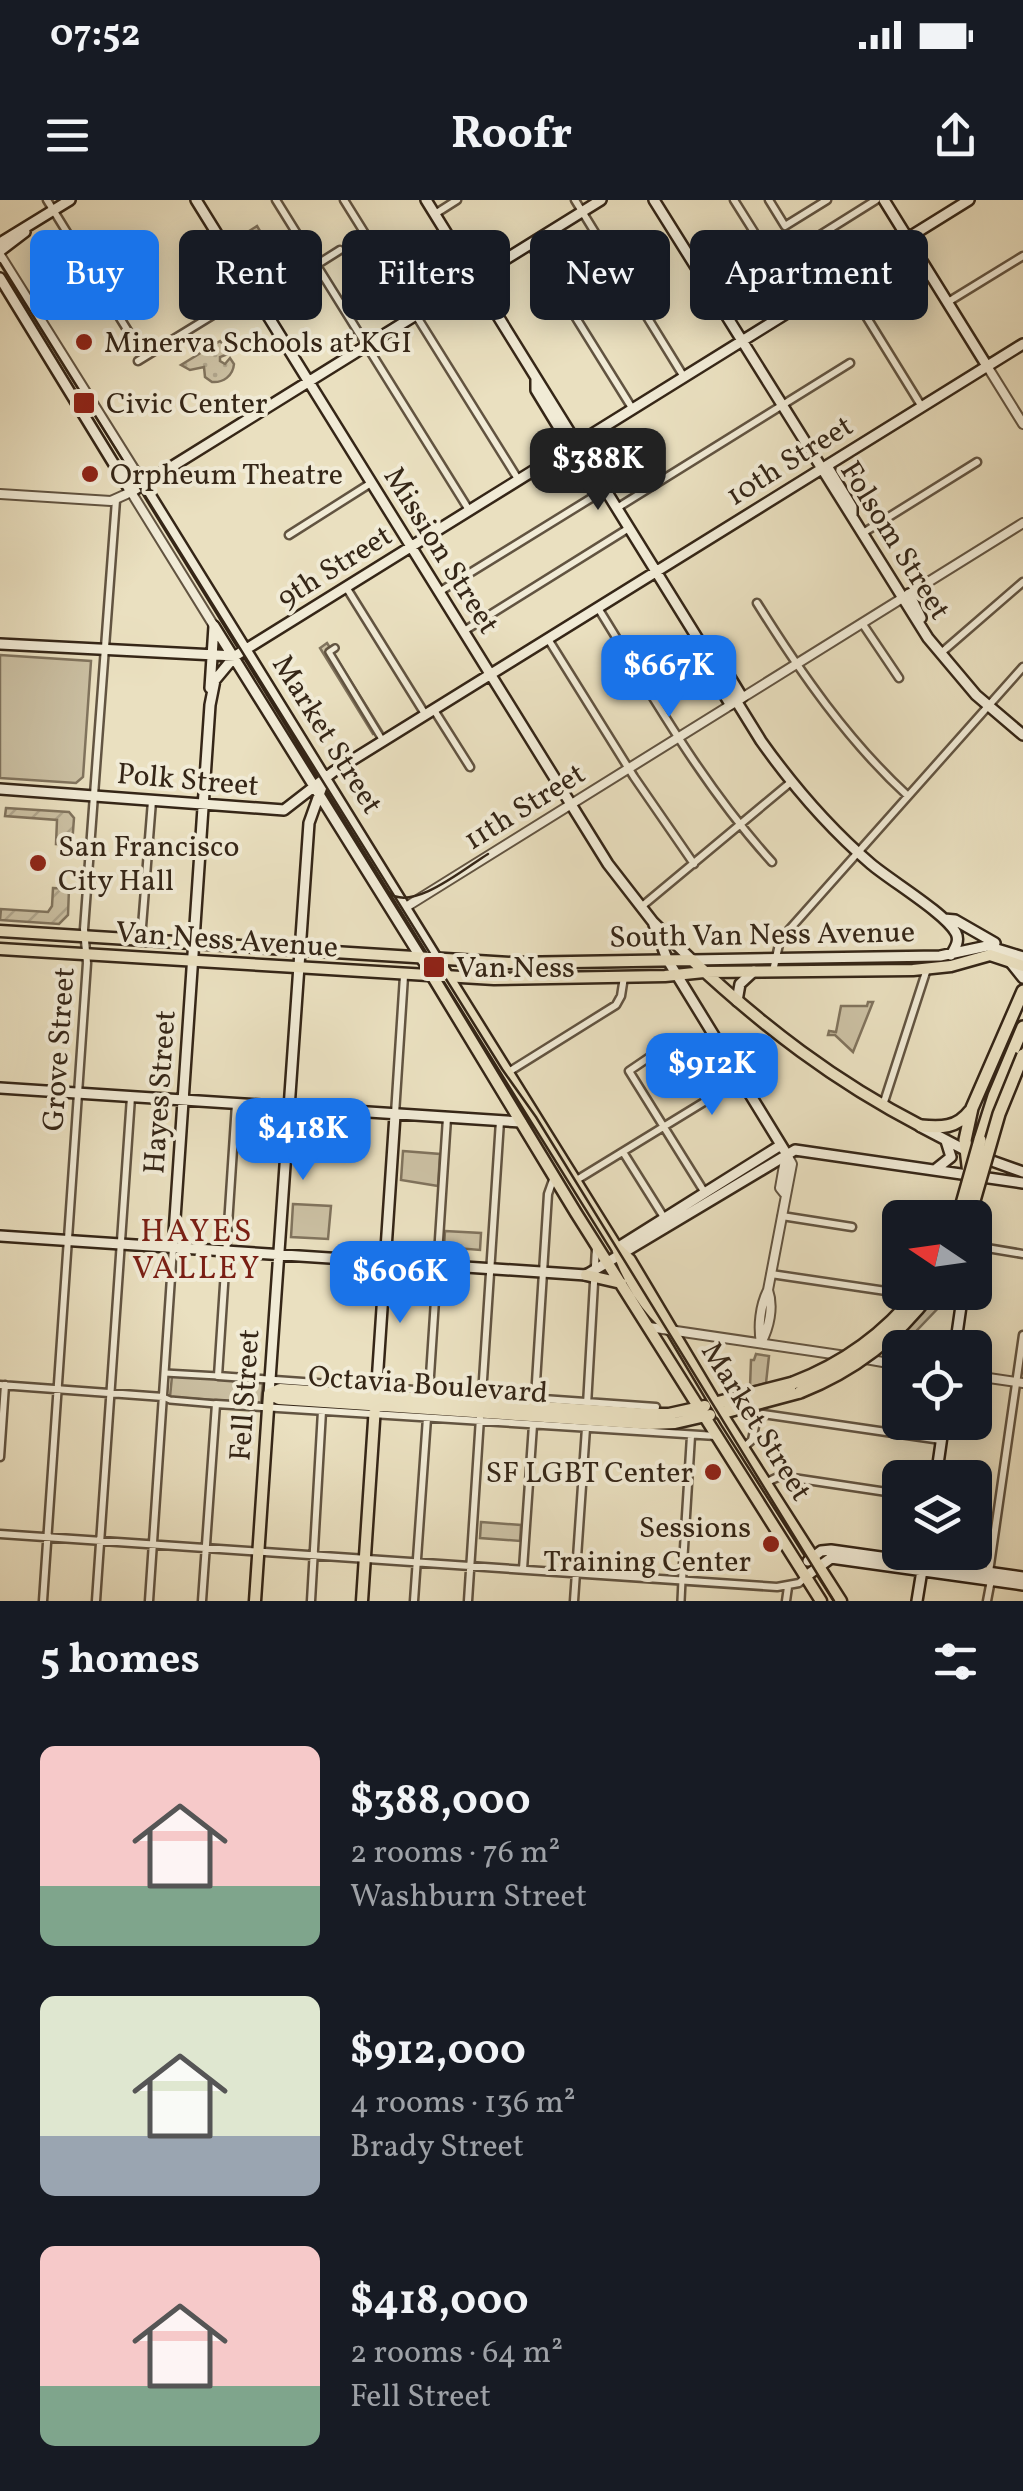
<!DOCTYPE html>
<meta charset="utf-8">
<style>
body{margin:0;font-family:Vollkorn,serif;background:#242831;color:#f1f3f6;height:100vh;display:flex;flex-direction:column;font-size:38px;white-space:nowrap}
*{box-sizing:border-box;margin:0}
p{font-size:32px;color:#9ea1a6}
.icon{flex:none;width:55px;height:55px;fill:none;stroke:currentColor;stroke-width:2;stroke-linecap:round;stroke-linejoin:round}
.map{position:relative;height:1401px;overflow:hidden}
.drawer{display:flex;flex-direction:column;background:#171b24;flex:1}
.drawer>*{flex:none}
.hud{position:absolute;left:30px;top:30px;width:965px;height:90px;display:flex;gap:20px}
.needle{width:65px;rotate:283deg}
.fabs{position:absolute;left:882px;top:1000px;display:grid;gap:20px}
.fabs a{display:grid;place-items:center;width:110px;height:110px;border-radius:15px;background:#171b24;box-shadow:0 5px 25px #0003;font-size:50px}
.price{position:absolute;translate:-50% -85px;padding:0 22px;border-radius:20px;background:#1a73e8;color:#fff;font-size:32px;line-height:65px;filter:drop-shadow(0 2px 5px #0008)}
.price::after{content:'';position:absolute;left:50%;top:60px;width:30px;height:22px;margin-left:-15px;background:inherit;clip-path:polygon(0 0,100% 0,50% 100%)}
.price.current{background:#222;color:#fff}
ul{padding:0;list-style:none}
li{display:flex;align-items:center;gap:30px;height:250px;padding:0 40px}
li span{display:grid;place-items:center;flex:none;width:280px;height:200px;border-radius:15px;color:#555}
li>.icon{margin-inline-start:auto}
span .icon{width:120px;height:120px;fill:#fffc;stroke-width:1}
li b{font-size:42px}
h2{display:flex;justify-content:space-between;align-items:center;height:120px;padding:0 40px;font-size:42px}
.pill{padding:0 35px;border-radius:15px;background:#171b24;box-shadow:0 5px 25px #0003;font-size:35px;line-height:90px}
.pill.current{background:#1a73e8;color:#fff}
.status{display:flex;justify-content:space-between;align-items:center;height:70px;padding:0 50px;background:#171b24;direction:ltr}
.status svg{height:28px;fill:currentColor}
header{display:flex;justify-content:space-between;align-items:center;height:130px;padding:0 40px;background:#171b24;font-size:45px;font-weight:700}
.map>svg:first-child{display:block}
.grass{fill:url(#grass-dots);stroke:#80735d;stroke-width:2.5}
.park{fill:#cbc0a3;stroke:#80735d;stroke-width:2.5}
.garden{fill:url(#garden-furrows);stroke:#80735d;stroke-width:2.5}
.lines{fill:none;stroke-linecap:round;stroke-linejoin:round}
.pedestrian-casing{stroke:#625441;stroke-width:10}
.minor-casing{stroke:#625441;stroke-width:11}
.tertiary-casing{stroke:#625441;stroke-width:12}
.secondary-casing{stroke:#352617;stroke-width:14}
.primary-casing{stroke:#352617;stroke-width:15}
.trunk-casing{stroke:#352617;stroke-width:15}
.motorway-casing{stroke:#352617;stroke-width:16}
.pedestrian{stroke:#f1ebd6;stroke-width:5}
.minor{stroke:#f1ebd6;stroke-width:6}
.tertiary{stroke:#f1ebd6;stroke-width:8}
.secondary{stroke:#f1ebd6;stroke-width:9}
.primary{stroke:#eae0c0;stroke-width:10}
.trunk{stroke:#eae0c0;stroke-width:10}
.motorway{stroke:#eae0c0;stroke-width:11}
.tram{stroke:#352617;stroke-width:2.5}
.motorway-bridge-casing{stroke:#352617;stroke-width:16;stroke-linecap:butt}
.motorway-bridge{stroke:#eae0c0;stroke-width:11}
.poi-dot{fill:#8f2418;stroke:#f1ebd6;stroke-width:4}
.labels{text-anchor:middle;stroke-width:8;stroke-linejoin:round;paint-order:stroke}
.poi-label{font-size:30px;fill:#352617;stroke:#f1ebd6;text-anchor:start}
.street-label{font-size:30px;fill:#352617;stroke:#f1ebd6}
.neighbourhood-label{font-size:32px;letter-spacing:2.5px;fill:#7a1f14;stroke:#f1ebd6}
</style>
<div class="status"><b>07:52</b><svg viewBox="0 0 49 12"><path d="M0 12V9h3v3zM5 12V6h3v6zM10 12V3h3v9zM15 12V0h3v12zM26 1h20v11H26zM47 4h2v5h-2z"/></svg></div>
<header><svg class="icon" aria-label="menu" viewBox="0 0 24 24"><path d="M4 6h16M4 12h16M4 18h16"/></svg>Roofr<svg class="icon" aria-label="share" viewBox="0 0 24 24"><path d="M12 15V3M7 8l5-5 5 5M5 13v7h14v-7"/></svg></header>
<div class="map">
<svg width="1023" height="1401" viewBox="0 0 1023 1401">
<defs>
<pattern id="grass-dots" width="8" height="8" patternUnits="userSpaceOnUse" patternTransform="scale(2.5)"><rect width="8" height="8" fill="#cbc0a3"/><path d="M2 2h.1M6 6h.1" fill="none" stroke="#afa58c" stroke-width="1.8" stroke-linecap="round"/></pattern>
<pattern id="garden-furrows" width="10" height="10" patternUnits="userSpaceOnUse" patternTransform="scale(2.5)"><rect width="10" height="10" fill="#cbc0a3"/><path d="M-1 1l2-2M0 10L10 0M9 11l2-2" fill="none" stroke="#afa58c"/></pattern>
</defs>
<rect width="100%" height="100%" fill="#eae0c0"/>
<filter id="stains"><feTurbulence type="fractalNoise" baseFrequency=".002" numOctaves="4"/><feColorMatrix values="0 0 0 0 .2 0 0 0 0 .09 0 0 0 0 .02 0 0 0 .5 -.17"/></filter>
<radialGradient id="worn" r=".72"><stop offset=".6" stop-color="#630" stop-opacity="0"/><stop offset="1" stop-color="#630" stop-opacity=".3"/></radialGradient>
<!-- grass -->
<path class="grass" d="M257,26L269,46L247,60L235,40Z
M220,141L226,147L228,154L220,157V161L225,164L230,158L234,164C233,176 223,183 212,182L205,177L204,167L190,170L181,165Z"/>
<!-- park -->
<path class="park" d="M327,443L382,531L373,534L320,448Z
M0,455L91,461L83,577L76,583L0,578Z
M868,802H873L853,852L835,835H828L829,831L836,832L841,806H867Z
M403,951L440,954L438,986L401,980Z
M293,1004L331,1006L328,1039L291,1037Z
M445,1031L481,1033L480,1050L444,1047Z
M930,1103L941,1105L899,1149H888Z
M756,1154L769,1156L766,1183L750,1187L751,1160H754Z
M172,1176L263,1182L261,1203L170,1197Z
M481,1322L521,1325L520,1341L480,1338Z"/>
<!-- garden -->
<path class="garden" d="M6,608L69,612L74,618L72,645L56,644L57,620L5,616Z
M53,688L69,689L68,715L59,724L0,720L1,709L48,712L52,706Z"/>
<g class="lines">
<!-- pedestrian casing -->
<g class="pedestrian-casing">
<path id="pedestrian" d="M335,448L329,452L383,541
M165,1173L218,1176
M163,1197L170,1200L216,1204
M681,1401L682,1380"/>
</g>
<!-- minor casing -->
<g class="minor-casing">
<path id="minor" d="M47,0L141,152
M276,0L469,310
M344,0L518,279
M575,0L684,177
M734,0L800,105
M769,0L785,26L827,0
M435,14L457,0
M530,44L632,208
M801,47L876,0
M843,79L922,207
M259,101L340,50
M948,102L1023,56
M138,161L252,91
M617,308L850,163
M863,333L977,262
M289,335L371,283
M346,387L425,514
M439,392L606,289
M757,403C800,472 848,541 908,596
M598,408C652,495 703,586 772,662
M862,423L899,478
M464,431L629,328
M548,439L634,577L694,664
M941,453L1023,382
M434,510L470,567
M641,707L791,582
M141,739L152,601
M773,771L780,740L1023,467
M669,870L657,852L629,871L705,993
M507,873L616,805L621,796L624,777
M236,904L218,1176L656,1207
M883,905L927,769
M395,914L404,776
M623,952L665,1019
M575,981L740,880
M782,1016L852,1027
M975,1046L1023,1054
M771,1074L913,1095
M925,1097L962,1103
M0,1185L163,1197
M429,1191L447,918
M482,1195L500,921
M535,1198L548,994L554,977
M587,1205L596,1048
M743,1248L752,1240L757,1217L763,1214L941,1240
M0,1257L5,1185
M765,1283L780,1276L900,1294
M0,1334L777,1387L799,1383L808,1375
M523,1369L533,1225
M989,1372L1023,1135
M682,1380L691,1236
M43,1401L87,763L84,729L116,300
M96,1401L131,897
M149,1401L173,1048
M202,1401L216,1204L716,1236
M311,1401L322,1211
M414,1401L427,1218
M468,1401L480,1218
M574,1401L586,1228
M786,1401L788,1387
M987,1401L991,1380"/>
</g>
<!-- tertiary casing -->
<g class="tertiary-casing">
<path id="tertiary" d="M0,55L136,272
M987,166L1023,224
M0,294L111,301L131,292L214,426
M406,707L1023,323
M784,993L780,988L786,954
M649,1127L846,1156
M761,1143C758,1126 760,1106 768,1090L792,964L786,953
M761,1143C769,1128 774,1107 768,1090
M860,1158L900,1165
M975,1176L1023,1183"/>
</g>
<!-- secondary casing -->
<g class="secondary-casing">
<path id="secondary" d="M196,0L608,664L653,722L692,760L940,756L987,746L1023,757
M426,0L761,541C793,586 829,628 871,664C891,681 945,713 956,733C960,741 955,748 951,755
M654,0L928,438L976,495L1023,535
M884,0L987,166
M0,43L70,0
M0,51L25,32
M0,78L131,292L601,0
M536,179V190L570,246
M827,266L852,307V316
M136,272L437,759
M909,394L921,418
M214,426L433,777
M0,444L235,456
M705,449L717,456L742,497
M704,456L705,463L730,504
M210,488L214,426
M0,589L284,610L333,572L1023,144
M944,719L955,720L995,743
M653,722L667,759L786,953
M1011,763L1023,778
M737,801L740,784L754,771
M0,888L521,922
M923,928L967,951
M981,957L1023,972
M936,969L951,957L946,941
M0,1036L586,1075L795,950L1023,983
M173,1048L210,505L215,480L235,456L969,0
M617,1048L781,945
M955,1148L963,1092
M269,1194L309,623L324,581
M376,1198L395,915
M936,1278L944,1222
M808,1361L821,1351L831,1350L1023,1377
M809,1374L831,1358L1023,1385
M917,1401L925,1352"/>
</g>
<!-- primary casing -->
<g class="primary-casing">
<path id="primary" d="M437,759L617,1048C627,1079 646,1110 671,1130
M433,777L576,1013L821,1401
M618,1049L630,1060L726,1221L841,1401
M586,1075L621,1083
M269,1194L279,1199L649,1224L675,1223L710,1215
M269,1194L280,1189L648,1214H669L705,1206
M255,1401L269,1194
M362,1401L375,1206"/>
</g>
<!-- trunk casing -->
<g class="trunk-casing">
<path id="trunk" d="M0,731L511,763L692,760C764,827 834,881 921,926
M0,749L494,779L665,776L704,772L913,770L951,766L990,755L1023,766"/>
</g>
<!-- motorway casing -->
<g class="motorway-casing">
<path id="motorway" d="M921,926C941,928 957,928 970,911
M980,940L994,896L1023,827
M969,974L965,940L972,908L1023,791
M716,1203L793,1183
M721,1213L800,1192"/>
</g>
<!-- pedestrian -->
<use href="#pedestrian" class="pedestrian"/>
<!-- minor -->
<use href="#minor" class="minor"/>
<!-- tertiary -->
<use href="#tertiary" class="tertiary"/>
<!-- secondary -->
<use href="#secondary" class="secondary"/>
<!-- primary -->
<use href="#primary" class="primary"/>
<!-- trunk -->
<use href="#trunk" class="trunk"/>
<!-- motorway -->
<use href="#motorway" class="motorway"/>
<!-- tram -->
<path class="tram" d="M0,63L502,869L536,917L834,1401
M389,693C413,712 465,668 488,654"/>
<!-- motorway-bridge casing -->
<g class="motorway-bridge-casing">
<path id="motorway-bridge" d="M958,1018L980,940
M969,1018L999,914L1023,855
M793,1183C843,1164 884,1135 918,1092
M800,1192C853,1171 897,1138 931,1092"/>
</g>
<!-- motorway-bridge -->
<use href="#motorway-bridge" class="motorway-bridge"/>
</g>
<!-- markers -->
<g class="poi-dot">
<circle cx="84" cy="142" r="10"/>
<rect x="72" y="191" width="24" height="24" rx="5"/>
<circle cx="90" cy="274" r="10"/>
<circle cx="38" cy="663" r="10"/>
<rect x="422" y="755" width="24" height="24" rx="5"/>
<circle cx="713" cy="1272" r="10"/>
<circle cx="771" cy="1344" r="10"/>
</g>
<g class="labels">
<!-- poi labels -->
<g class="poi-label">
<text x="104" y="152">Minerva Schools at KGI</text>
<text x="106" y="213">Civic Center</text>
<text x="110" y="284">Orpheum Theatre</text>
<text x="58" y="656">San Francisco<tspan x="58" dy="34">City Hall</tspan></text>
<text x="456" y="777">Van Ness</text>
<text x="693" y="1282" text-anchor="end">SF LGBT Center</text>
<text x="751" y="1337" text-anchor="end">Sessions<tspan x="751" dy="34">Training Center</tspan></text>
</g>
<!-- street labels -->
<g class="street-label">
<text transform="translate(789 260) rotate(-32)" y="10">10th Street</text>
<text transform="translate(896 340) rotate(58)" y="10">Folsom Street</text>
<text transform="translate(442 350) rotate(58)" y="10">Mission Street</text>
<text transform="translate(334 366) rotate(-32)" y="10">9th Street</text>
<text transform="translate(328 534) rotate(58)" y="10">Market Street</text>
<text transform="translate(188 579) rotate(5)" y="10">Polk Street</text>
<text transform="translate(524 606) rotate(-32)" y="10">11th Street</text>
<text transform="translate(762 734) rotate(-1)" y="10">South Van Ness Avenue</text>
<text transform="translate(227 739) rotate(4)" y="10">Van Ness Avenue</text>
<text transform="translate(58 849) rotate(-86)" y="10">Grove Street</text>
<text transform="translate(159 892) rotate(-86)" y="10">Hayes Street</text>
<text transform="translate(428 1184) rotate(4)" y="10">Octavia Boulevard</text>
<text transform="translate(244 1195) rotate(-86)" y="10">Fell Street</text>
<text transform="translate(757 1221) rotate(58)" y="10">Market Street</text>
</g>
<!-- neighbourhood labels -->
<g class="neighbourhood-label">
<text x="197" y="1041">HAYES<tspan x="197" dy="37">VALLEY</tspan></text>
</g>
</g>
<rect width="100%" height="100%" filter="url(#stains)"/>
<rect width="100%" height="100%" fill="url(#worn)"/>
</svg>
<div class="fabs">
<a><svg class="needle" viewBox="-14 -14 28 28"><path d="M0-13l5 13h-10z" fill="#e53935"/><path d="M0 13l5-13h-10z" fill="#9ea1a6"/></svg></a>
<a><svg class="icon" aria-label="locate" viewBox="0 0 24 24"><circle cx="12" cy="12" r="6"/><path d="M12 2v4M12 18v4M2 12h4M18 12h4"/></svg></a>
<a><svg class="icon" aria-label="layers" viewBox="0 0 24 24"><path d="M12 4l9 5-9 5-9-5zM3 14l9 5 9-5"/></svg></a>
</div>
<b class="price current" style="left:598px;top:313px">$388K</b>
<b class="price" style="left:669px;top:520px">$667K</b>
<b class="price" style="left:712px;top:918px">$912K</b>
<b class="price" style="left:303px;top:983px">$418K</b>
<b class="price" style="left:400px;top:1126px">$606K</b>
<div class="hud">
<a class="pill current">Buy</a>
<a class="pill">Rent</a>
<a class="pill">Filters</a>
<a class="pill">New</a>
<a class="pill">Apartment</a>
</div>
</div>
<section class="drawer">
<h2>5 homes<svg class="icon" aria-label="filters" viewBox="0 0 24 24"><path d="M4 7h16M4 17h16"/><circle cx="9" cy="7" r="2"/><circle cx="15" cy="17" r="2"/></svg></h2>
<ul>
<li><span style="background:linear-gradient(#f6c9c9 70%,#7fa58c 0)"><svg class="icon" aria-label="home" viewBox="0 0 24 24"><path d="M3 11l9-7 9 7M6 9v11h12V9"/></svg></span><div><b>$388,000</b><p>2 rooms · 76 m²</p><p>Washburn Street</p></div></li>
<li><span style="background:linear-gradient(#dfe7d0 70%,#9aa5b1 0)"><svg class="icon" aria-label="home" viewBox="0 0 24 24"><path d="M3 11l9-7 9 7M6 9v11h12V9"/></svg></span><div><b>$912,000</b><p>4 rooms · 136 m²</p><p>Brady Street</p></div></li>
<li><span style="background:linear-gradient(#f6c9c9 70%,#7fa58c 0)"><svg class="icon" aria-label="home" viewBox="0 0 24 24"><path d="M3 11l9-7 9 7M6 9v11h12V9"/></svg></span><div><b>$418,000</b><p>2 rooms · 64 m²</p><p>Fell Street</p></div></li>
</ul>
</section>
